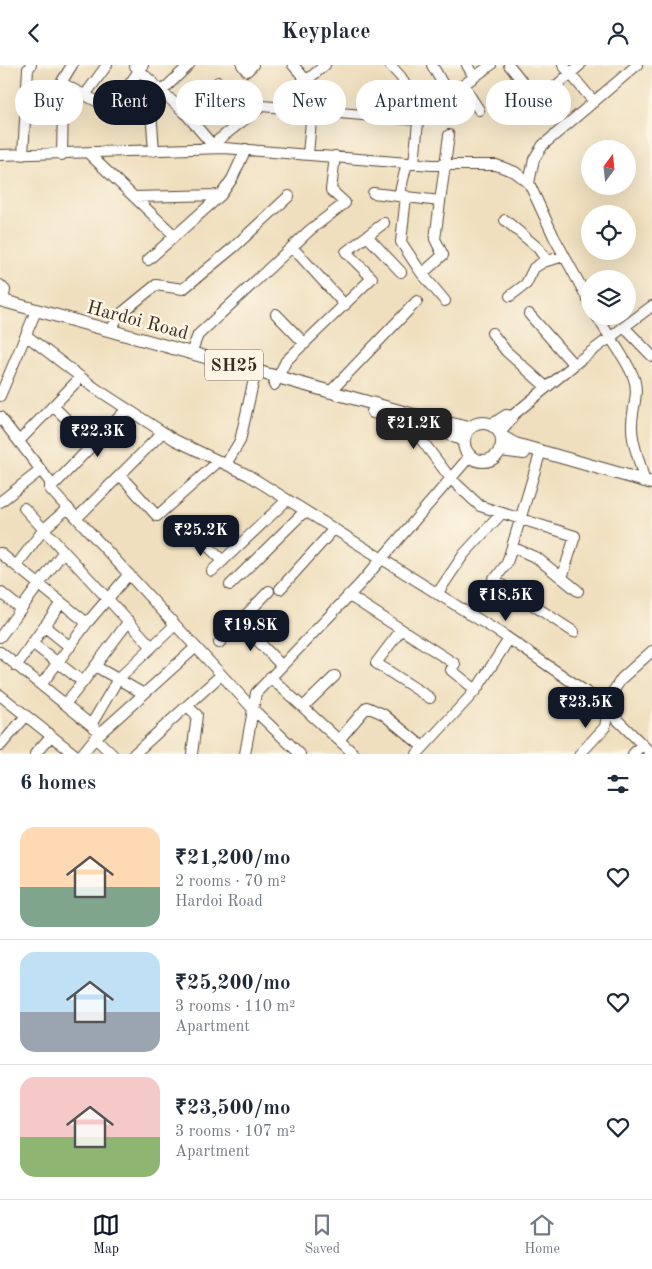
<!DOCTYPE html>
<meta charset="utf-8">
<style>
body{margin:0;font-family:"Old Standard TT",serif;background:#f2f2f3;color:#1f2937;height:100vh;display:flex;flex-direction:column;font-size:19px;white-space:nowrap}
*{box-sizing:border-box;margin:0}
p{font-size:16px;color:#747a83}
.icon{flex:none;width:28px;height:28px;fill:none;stroke:currentColor;stroke-width:2;stroke-linecap:round;stroke-linejoin:round}
.map{position:relative;height:689px;overflow:hidden}
.details{display:flex;flex-direction:column;background:#fff;flex:1}
.details>*{flex:none}
.banner{position:absolute;left:15px;top:15px;width:622px;height:45px;display:flex;gap:10px}
.needle{width:32px;rotate:15deg}
.buttons{position:absolute;left:581px;top:75px;display:grid;gap:10px}
.buttons a{display:grid;place-items:center;width:55px;height:55px;border-radius:50%;background:#fff;box-shadow:0 5px 20px #0002;font-size:25px}
.price{position:absolute;translate:-50% -42px;padding:0 11px;border-radius:10px;background:#111827;color:#fff;font-size:16px;line-height:32px;filter:drop-shadow(0 1px 2px #0008)}
.price::after{content:'';position:absolute;left:50%;top:30px;width:15px;height:11px;margin-left:-8px;background:inherit;clip-path:polygon(0 0,100% 0,50% 100%)}
.price.active{background:#222;color:#fff}
ul{padding:0;list-style:none}
li{display:flex;align-items:center;gap:15px;height:125px;padding:0 20px}
li+li{border-top:1px solid #e0e1e3}
li span{display:grid;place-items:center;flex:none;width:140px;height:100px;border-radius:15px;color:#555}
li>.icon{margin-inline-start:auto}
span .icon{width:60px;height:60px;fill:#fffc;stroke-width:1}
li b{font-size:21px}
h2{display:flex;justify-content:space-between;align-items:center;height:60px;padding:0 20px;font-size:21px}
.pill{padding:0 18px;border-radius:22px;background:#fff;box-shadow:0 5px 20px #0002;font-size:18px;line-height:45px}
.pill.active{background:#111827;color:#fff}
header{display:flex;justify-content:space-between;align-items:center;height:65px;padding:0 20px;background:#fff;font-size:22px;font-weight:600}
.tabs{display:flex;justify-content:space-around;align-items:center;height:70px;border-top:1px solid #e0e1e3;background:#fff;font-size:14px;color:#747a83}
.tabs a{display:grid;justify-items:center;gap:2px}
.tabs .active{color:#111827}
.map>svg:first-child{display:block}
.lines{fill:none;stroke-linecap:round;stroke-linejoin:round}
.minor-casing{stroke:#564536;stroke-width:12}
.major-casing{stroke:#564536;stroke-width:14}
.minor{stroke:#fff;stroke-width:10}
.major{stroke:#fff;stroke-width:12}
.labels{text-anchor:middle;stroke-width:5;stroke-linejoin:round;paint-order:stroke}
.shield{fill:#fcf5e5;stroke:#75675a;stroke-width:1}
.shield-label{font-size:18px;font-weight:bold;fill:#3b2a1e}
.street-label{font-size:19px;fill:#3b2a1e;stroke:#fcf5e5}
</style>
<header><svg class="icon" aria-label="back" viewBox="0 0 24 24"><path d="M15 5l-7 7 7 7"/></svg>Keyplace<svg class="icon" aria-label="person" viewBox="0 0 24 24"><circle cx="12" cy="8" r="4"/><path d="M4 21q1-7 8-7t8 7"/></svg></header>
<div class="map">
<svg width="652" height="689" viewBox="0 0 652 689">
<rect width="100%" height="100%" fill="#fcf5e5"/>
<filter id="ink" filterUnits="userSpaceOnUse"><feTurbulence type="fractalNoise" baseFrequency=".02" numOctaves="2"/><feDisplacementMap in="SourceGraphic" scale="10" xChannelSelector="R" yChannelSelector="G"/><feConvolveMatrix kernelMatrix="1 2 1 2 8 2 1 2 1" color-interpolation-filters="sRGB"/></filter>
<filter id="wash" filterUnits="userSpaceOnUse"><feTurbulence type="fractalNoise" baseFrequency=".0096" numOctaves="4" result="noise"/><feDisplacementMap in="SourceGraphic" scale="20" xChannelSelector="R" yChannelSelector="G"/><feGaussianBlur stdDeviation="1.12" result="paint"/><feColorMatrix in="noise" values="0 0 0 0 0 0 0 0 0 0 0 0 0 0 0 0 0 1.4 0 .05"/><feComposite in="paint" operator="in"/></filter>
<g filter="url(#wash)">
<rect width="100%" height="100%" fill="#efdfbe"/>
</g>
<g filter="url(#ink)">
<g class="lines">
<!-- minor casing -->
<g class="minor-casing">
<path id="minor" d="M72,0L61,18L112,44L143,0
M242,0L247,6L253,0
M293,0L314,24L308,89
M390,0L401,12L419,47L414,98
M432,0L449,30
M467,0L474,12
M509,0L521,15
M563,0L594,37
M135,1L185,48L215,83
M306,16L325,0
M463,20L479,45
M162,26L189,0
M85,30L107,0
M139,37L151,45L154,86
M185,48L218,17
M419,52L491,0
M511,53L549,27L580,0
M215,83L217,76L262,41L418,55
M89,89L175,171
M0,90L224,83L432,100H496L515,107L529,118L554,172L590,238
M23,90L28,4L31,0
M62,90L63,38
M529,118L534,94L543,80L637,0
M373,128L440,136
M399,131L407,98
M406,131L401,177L420,206L445,236
M134,132L221,130
M505,155L538,183L547,196
M367,171L401,207
M292,182L345,240
M148,195L221,130L232,114L246,84
M422,209L443,190L435,174L449,70
M0,220L5,225L3,236
M510,231L526,219L534,203L543,197L565,191
M276,249L305,279
M529,249L574,300
M597,251C608,271 624,290 633,311C640,327 632,343 632,360C631,379 641,397 644,416
M624,262L652,291
M111,266L118,251L156,220L183,224L234,182L289,131
M492,268L506,286L546,322
M27,271L95,323L175,375L248,410L505,571L595,633L652,689
M191,288L198,270L310,165L345,138L331,125L335,91
M274,320L286,296L372,213L346,187L384,158
M330,327L417,236
M0,331L36,246
M53,341L93,380
M0,352L50,417V424L253,644L300,689
M408,354V357L451,414L480,441L575,471L562,513
M491,360L506,350L512,351
M500,368L511,355L512,351L580,295L652,241
M19,376L81,312
M226,399L240,376L254,314
M120,410L157,451L219,396
M50,424L127,344
M0,437L41,405
M24,443L152,582
M77,453L163,367
M196,470L223,496
M512,482L537,493L578,526
M0,488L87,558
M16,501L44,464L68,443
M212,506L287,435
M493,514L574,567
M230,520L305,446
M280,524L333,465
M0,527L21,544
M437,529L464,489L502,448
M348,530L455,599
M469,549L507,498L539,392
M240,557L281,600
M44,561L70,582
M401,565L376,598L430,633
M0,572L64,486
M32,578L83,617L129,556
M219,578L269,526
M0,587L96,664
M16,601L61,538
M95,601L144,629
M451,605L476,625
M270,612L354,689
M41,620L87,558L129,509
M0,630L74,689
M65,639L83,617
M187,641L197,650L192,689
M303,642L335,611
M91,660L118,614L175,560
M95,673L112,689
M339,675L367,642L383,649L423,682
M0,681L26,651
M35,689L51,671
M82,689L95,673L196,582
M134,689L221,610
M245,689L256,628L360,519L470,391
M417,689L476,625L509,574
M580,689L605,662L610,631L622,613L652,586
M633,689L642,680"/>
</g>
<!-- major casing -->
<g class="major-casing">
<path id="major" d="M0,235L414,350L469,363
M373,347L449,369L463,375
M464 377a19 19 0 1 1 38 0a19 19 0 1 1-38 0Z
M501,371L515,379L652,418
M500,385L524,388"/>
</g>
<!-- minor -->
<use href="#minor" class="minor"/>
<!-- major -->
<use href="#major" class="major"/>
</g>
</g>
<g class="labels">
<!-- shield labels -->
<rect class="shield" x="205" y="284.5" width="58" height="31" rx="4"/>
<g class="shield-label">
<text x="234" y="306">SH25</text>
</g>
<!-- street labels -->
<g class="street-label">
<text transform="translate(138 254) rotate(15)" y="7">Hardoi Road</text>
</g>
</g>
</svg>
<div class="buttons">
<a><svg class="needle" viewBox="-14 -14 28 28"><path d="M0-13l5 13h-10z" fill="#e53935"/><path d="M0 13l5-13h-10z" fill="#747a83"/></svg></a>
<a><svg class="icon" aria-label="locate" viewBox="0 0 24 24"><circle cx="12" cy="12" r="6"/><path d="M12 2v4M12 18v4M2 12h4M18 12h4"/></svg></a>
<a><svg class="icon" aria-label="layers" viewBox="0 0 24 24"><path d="M12 4l9 5-9 5-9-5zM3 14l9 5 9-5"/></svg></a>
</div>
<b class="price active" style="left:414px;top:385px">₹21.2K</b>
<b class="price" style="left:98px;top:393px">₹22.3K</b>
<b class="price" style="left:201px;top:492px">₹25.2K</b>
<b class="price" style="left:506px;top:557px">₹18.5K</b>
<b class="price" style="left:251px;top:587px">₹19.8K</b>
<b class="price" style="left:586px;top:664px">₹23.5K</b>
<div class="banner">
<a class="pill">Buy</a>
<a class="pill active">Rent</a>
<a class="pill">Filters</a>
<a class="pill">New</a>
<a class="pill">Apartment</a>
<a class="pill">House</a>
</div>
</div>
<section class="details">
<h2>6 homes<svg class="icon" aria-label="filters" viewBox="0 0 24 24"><path d="M4 7h16M4 17h16"/><circle cx="9" cy="7" r="2"/><circle cx="15" cy="17" r="2"/></svg></h2>
<ul>
<li><span style="background:linear-gradient(#ffd9b3 60%,#7fa58c 0)"><svg class="icon" aria-label="home" viewBox="0 0 24 24"><path d="M3 11l9-7 9 7M6 9v11h12V9"/></svg></span><div><b>₹21,200/mo</b><p>2 rooms · 70 m²</p><p>Hardoi Road</p></div><svg class="icon" aria-label="heart" viewBox="0 0 24 24"><path d="M12 20l-8-8c-3-5 5-10 8-4 3-6 11-1 8 4z"/></svg></li>
<li><span style="background:linear-gradient(#bfe0f5 60%,#9aa5b1 0)"><svg class="icon" aria-label="home" viewBox="0 0 24 24"><path d="M3 11l9-7 9 7M6 9v11h12V9"/></svg></span><div><b>₹25,200/mo</b><p>3 rooms · 110 m²</p><p>Apartment</p></div><svg class="icon" aria-label="heart" viewBox="0 0 24 24"><path d="M12 20l-8-8c-3-5 5-10 8-4 3-6 11-1 8 4z"/></svg></li>
<li><span style="background:linear-gradient(#f6c9c9 60%,#8fb573 0)"><svg class="icon" aria-label="home" viewBox="0 0 24 24"><path d="M3 11l9-7 9 7M6 9v11h12V9"/></svg></span><div><b>₹23,500/mo</b><p>3 rooms · 107 m²</p><p>Apartment</p></div><svg class="icon" aria-label="heart" viewBox="0 0 24 24"><path d="M12 20l-8-8c-3-5 5-10 8-4 3-6 11-1 8 4z"/></svg></li>
</ul>
</section>
<nav class="tabs">
<a class="active"><svg class="icon" aria-label="map" viewBox="0 0 24 24"><path d="M3 6l6-2 6 2 6-2v14l-6 2-6-2-6 2zM9 4v14M15 6v14"/></svg>Map</a>
<a><svg class="icon" aria-label="saved" viewBox="0 0 24 24"><path d="M7 4h10v16l-5-4-5 4z"/></svg>Saved</a>
<a><svg class="icon" aria-label="home" viewBox="0 0 24 24"><path d="M3 11l9-7 9 7M6 9v11h12V9"/></svg>Home</a>
</nav>
